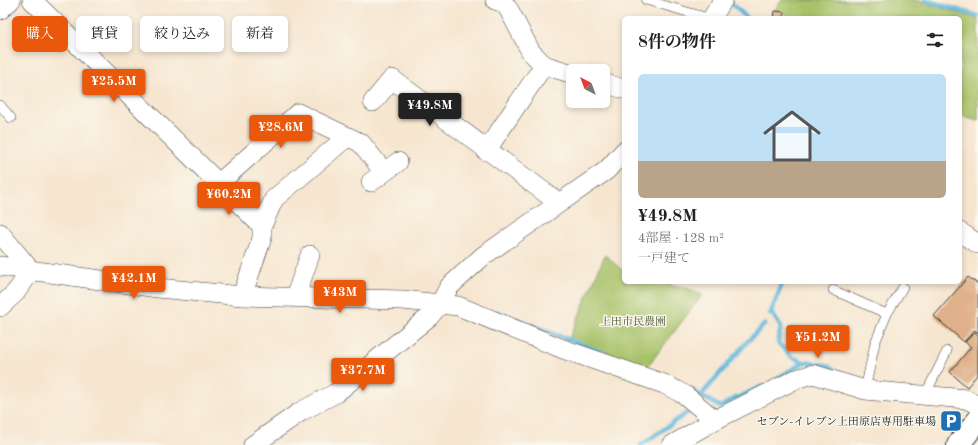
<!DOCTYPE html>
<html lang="ja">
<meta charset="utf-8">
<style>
body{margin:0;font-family:"Old Standard TT","Noto Serif JP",serif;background:#f6f6f6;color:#222;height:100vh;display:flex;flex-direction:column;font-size:15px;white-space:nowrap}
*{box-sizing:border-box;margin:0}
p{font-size:13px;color:#767676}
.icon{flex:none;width:22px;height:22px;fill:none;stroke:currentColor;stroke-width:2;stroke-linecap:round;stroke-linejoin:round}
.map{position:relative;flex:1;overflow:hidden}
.panel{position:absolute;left:622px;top:16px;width:340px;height:268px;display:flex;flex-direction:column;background:#fff;border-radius:6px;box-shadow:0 2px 6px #0003}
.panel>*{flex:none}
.banner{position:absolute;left:12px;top:16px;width:380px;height:36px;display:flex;gap:8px}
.needle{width:26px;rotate:319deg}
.fabs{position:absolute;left:566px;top:64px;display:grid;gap:8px}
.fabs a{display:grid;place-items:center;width:44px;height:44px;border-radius:6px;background:#fff;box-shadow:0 2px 6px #0003;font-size:20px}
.price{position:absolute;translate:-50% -34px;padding:0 9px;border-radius:4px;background:#ea580c;color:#fff;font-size:13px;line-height:26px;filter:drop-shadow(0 1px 2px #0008)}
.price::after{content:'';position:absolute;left:50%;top:24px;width:12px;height:9px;margin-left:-6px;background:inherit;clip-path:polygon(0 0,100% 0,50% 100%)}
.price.active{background:#222;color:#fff}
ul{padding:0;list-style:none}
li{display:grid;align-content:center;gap:8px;height:212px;padding:0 16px}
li+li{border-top:1px solid #e0e0e0}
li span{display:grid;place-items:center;height:124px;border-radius:6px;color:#555}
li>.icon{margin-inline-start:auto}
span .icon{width:72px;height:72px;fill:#fffc;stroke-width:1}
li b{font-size:17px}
h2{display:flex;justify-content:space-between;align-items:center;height:48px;padding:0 16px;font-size:17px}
.chip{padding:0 14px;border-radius:6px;background:#fff;box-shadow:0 2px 6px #0003;font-size:14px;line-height:36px}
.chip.active{background:#ea580c;color:#fff}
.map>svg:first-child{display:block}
.green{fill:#a7c269;stroke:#626f42}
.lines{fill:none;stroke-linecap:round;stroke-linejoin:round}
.stream{stroke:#5eb7dc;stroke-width:4.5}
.building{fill:#dfb089}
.lane-casing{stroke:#3d3a37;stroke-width:10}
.street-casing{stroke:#3d3a37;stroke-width:20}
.primary-casing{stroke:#3d3a37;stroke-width:24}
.lane{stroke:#fff;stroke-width:9}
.street{stroke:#fff;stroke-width:19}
.primary{stroke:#fff;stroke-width:22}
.labels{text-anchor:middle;stroke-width:3;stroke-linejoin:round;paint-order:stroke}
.park-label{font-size:11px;fill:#4d5637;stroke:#fbf7ec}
.poi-label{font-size:11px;fill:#1c1c1c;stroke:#fbf7ec;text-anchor:end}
</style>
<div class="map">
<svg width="978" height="445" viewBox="0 0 978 445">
<rect width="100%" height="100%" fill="#fbf7ec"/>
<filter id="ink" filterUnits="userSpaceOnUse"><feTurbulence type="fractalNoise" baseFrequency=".025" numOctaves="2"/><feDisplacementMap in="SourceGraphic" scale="8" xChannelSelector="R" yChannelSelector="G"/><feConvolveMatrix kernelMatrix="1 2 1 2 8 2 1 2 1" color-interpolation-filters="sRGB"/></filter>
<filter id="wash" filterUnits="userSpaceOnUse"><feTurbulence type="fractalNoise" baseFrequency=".012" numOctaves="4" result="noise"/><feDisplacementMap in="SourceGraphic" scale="16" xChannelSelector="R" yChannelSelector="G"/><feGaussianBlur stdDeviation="0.9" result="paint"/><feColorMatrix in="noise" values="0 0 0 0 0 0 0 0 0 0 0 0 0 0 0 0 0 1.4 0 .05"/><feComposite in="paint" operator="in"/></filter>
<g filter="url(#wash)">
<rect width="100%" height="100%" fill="#f6e6d0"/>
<!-- green -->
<path class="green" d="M781,0H917L978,19V121L960,116V18H770Z
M605,255L624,272V282H674L668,286L683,287L703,294L647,367L569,339Z"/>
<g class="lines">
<!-- stream -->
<path class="stream" d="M728,0L747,18
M925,0L978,16
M497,312L604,353
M771,312L781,327L778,343L792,357L804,362
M770,314L783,282
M778,378L804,362L826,365L843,375
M692,390L720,407L736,398L763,386
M704,392L747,342L765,324
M641,445L687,413"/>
</g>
<g id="blocks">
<!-- building -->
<path class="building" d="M775,11L784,12V18H774Z
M968,277L978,284V333L975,330L964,342L934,316Z
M975,332L978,335V374L967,387L950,372L971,347L965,342Z"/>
</g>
</g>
<g filter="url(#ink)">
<use href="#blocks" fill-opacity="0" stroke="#3d3a37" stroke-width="1"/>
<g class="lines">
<!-- lane casing -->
<g class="lane-casing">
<path id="lane" d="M646,0L708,18
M0,105L11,118
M833,290L887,314
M865,390L875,343L887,314L903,287
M924,397L947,351"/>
</g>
<!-- street casing -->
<g class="street-casing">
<path id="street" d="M32,0L262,226
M495,0L504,3L509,10L531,52L544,65L573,74
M0,10L11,0
M712,18L723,0
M603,83L624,89
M373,102L392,79L559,203
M486,151L544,65
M371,182L398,162
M218,184L298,113L361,143L384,172
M960,232L978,244
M0,233L31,271
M0,266L158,288L242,296L403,300L458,306L563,349L664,384L685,395L715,420
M242,296L262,238V226L274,199L347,137
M295,298L310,255
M0,307L16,292L31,271
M253,445L300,412L336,393L429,317L440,304L449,287L483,256L607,170L624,151
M672,445L715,420L796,379L813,374L865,390L966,399L978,405"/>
</g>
<!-- primary casing -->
<g class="primary-casing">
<path id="primary" d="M958,445L978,420"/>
</g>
<!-- lane -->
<use href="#lane" class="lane"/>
<!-- street -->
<use href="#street" class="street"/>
<!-- primary -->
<use href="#primary" class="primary"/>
</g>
</g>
<!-- icons -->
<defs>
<g id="parking-square" transform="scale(1.15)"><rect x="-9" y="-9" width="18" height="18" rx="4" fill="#1f6fb2" stroke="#fbf7ec"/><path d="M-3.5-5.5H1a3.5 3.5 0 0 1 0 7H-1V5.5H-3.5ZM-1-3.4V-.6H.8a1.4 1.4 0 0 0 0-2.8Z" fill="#fff"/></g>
</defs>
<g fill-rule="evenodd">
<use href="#parking-square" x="951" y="421"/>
</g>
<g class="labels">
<!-- park labels -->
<g class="park-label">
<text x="633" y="325">上田市民農園</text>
</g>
<!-- poi labels -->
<g class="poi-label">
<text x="936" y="425">セブン-イレブン上田原店専用駐車場</text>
</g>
</g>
</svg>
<div class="fabs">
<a><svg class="needle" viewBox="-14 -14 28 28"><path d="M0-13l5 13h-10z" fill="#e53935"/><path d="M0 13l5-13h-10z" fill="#767676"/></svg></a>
</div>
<b class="price" style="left:114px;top:103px">¥25.5M</b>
<b class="price active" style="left:430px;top:127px">¥49.8M</b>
<b class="price" style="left:281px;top:149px">¥28.6M</b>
<b class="price" style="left:229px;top:216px">¥60.2M</b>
<b class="price" style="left:134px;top:300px">¥42.1M</b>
<b class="price" style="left:340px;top:314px">¥43M</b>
<b class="price" style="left:818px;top:359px">¥51.2M</b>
<b class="price" style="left:363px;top:392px">¥37.7M</b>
<div class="banner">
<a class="chip active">購入</a>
<a class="chip">賃貸</a>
<a class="chip">絞り込み</a>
<a class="chip">新着</a>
</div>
<section class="panel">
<h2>8件の物件<svg class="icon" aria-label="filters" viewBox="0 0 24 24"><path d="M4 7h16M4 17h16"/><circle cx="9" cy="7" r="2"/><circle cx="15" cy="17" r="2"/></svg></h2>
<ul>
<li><span style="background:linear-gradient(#bfe0f5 70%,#b9a48a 0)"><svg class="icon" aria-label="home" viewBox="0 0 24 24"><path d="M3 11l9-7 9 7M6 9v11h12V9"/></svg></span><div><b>¥49.8M</b><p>4部屋 · 128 m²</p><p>一戸建て</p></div></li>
</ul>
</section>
</div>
